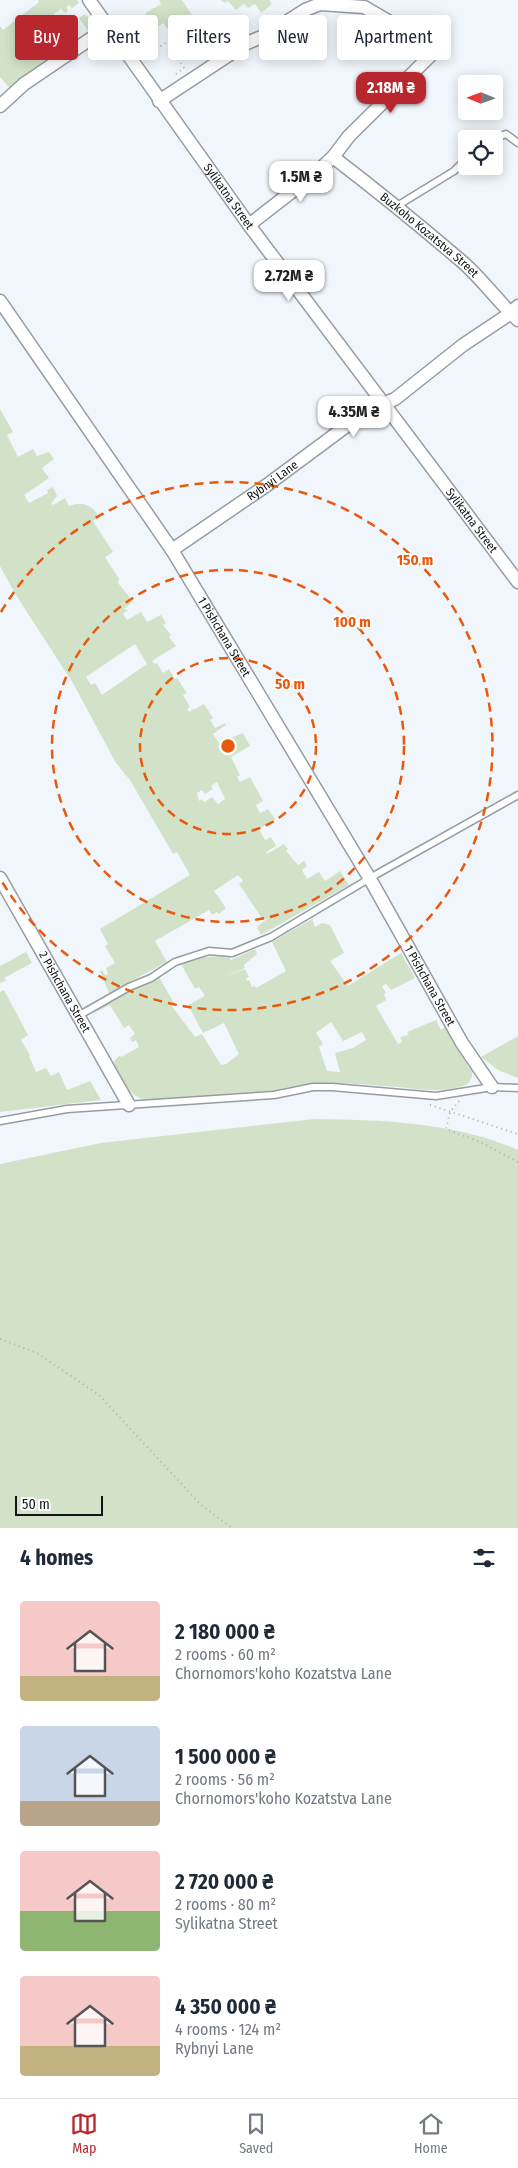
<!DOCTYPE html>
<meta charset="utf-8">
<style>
body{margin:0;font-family:"Fira Sans Condensed",sans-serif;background:#f2f2f3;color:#1f2937;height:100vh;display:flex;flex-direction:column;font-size:19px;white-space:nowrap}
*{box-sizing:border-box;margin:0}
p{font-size:16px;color:#747a83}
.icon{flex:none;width:28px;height:28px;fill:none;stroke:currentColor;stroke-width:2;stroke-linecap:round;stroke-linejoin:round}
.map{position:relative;height:1528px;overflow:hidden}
.side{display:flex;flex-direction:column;background:#fff;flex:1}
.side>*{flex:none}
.banner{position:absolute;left:15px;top:15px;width:489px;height:45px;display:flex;gap:10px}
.needle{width:32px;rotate:271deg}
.fabs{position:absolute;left:458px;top:75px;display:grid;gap:10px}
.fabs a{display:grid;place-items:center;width:45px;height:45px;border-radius:5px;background:#fff;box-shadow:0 2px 12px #0003;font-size:25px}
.scale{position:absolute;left:15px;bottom:12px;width:88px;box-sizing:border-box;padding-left:5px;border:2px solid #111315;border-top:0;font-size:14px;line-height:18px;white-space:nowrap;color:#111315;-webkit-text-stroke:4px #fff;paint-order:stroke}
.price{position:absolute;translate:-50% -42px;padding:0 11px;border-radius:10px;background:#fff;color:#222;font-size:16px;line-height:32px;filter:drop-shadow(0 1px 2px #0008)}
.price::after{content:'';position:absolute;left:50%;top:30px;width:15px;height:11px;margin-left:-8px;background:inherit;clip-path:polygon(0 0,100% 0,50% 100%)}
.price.active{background:#b8272d;color:#fff}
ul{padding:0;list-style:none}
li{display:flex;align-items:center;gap:15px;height:125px;padding:0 20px}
li span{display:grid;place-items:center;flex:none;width:140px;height:100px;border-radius:5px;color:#555}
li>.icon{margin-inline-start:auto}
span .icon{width:60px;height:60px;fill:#fffc;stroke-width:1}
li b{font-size:21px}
h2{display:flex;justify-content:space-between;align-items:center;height:60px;padding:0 20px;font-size:21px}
.pill{padding:0 18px;border-radius:5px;background:#fff;box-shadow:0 2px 12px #0003;font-size:18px;line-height:45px}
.pill.active{background:#b8272d;color:#fff}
.menu{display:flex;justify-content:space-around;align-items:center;height:70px;border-top:1px solid #e0e1e3;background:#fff;font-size:14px;color:#747a83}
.menu a{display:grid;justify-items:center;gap:2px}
.menu .active{color:#b8272d}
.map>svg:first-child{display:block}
.green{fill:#d2e2c9;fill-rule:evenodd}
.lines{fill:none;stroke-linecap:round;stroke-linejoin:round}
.lane-casing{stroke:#979ca2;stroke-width:9}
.street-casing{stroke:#979ca2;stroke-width:15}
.path{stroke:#acb1b5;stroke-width:2;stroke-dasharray:1 4;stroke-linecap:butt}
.lane{stroke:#fff;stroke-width:6}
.street{stroke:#fff;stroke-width:12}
.ring{fill:none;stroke:#e8590c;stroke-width:2.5;stroke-dasharray:9 6}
.labels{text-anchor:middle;stroke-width:4;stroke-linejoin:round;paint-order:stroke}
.street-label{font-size:12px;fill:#111315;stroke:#fff}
.centre{fill:#e8590c;stroke:#fff;stroke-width:2.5}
.ring-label{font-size:15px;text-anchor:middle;font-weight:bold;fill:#e8590c;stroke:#fff;stroke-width:4;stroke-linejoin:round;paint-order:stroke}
</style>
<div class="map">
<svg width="518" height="1528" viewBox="0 0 518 1528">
<rect width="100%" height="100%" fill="#f0f6fb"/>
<!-- green -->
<path class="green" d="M38,0H77L79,3L72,8L69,5L66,7L68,11L65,13L61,9L54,14L56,19L45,26L38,17L33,22L51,41L44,46L53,58L89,32L79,18L85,14L92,21L94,29L13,92L0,77V26L3,30L39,2Z
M159,0H182L201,28L181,45L163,23L140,39L131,28L142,21L147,12L161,4Z
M221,0H269L272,4L261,13L255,4L248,8L244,4L236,10L228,1L225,3Z
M0,409L13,432L7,435L18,457L33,449L37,456L49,452L54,459L42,468L49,478L24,495L29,503L48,493L47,490L53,487L57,496L51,503L53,505L65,498L69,506C83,501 91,504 99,517L93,521L113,552L105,557L119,579L118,583L133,601L124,609L128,610L123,614L127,620L141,612L147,622L161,615L166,623L163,625L171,635L169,637L176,646L152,661L155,664L157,663L163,673L169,669L175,679L177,678L187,693L183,695L190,707L187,709L189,712L192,710L191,707L193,710L204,704L213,718L210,720L215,728L225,723L226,725L213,734L219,743L243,733L250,746L231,757L240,775L237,777L240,782L250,777L263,801L256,805L260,813L268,809L275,819L259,829L265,840L271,837L276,846L266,852L267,854L284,844L288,849L286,851L298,865L304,861L307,866L302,870L307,879L319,872L325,881L340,871L349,885L261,935L257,927L268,918L263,920L239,884L243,881L238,875L214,891L226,908L219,914L217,912L212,915L209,910L155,941L167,962L109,993L100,971L102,970L105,975L108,974L106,968L115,963L105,946L108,944L100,929L190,875L177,852L173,854L130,780L116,763L74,685L16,595L0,566ZM135,644L147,664L102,695L95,683L91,685L86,677ZM217,782L225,799L218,804L212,797L204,802L202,799L199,801L197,793L202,790L205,794L213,789L211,786Z
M312,919L315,927L322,923L330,925L344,953L330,961L348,986L401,953L415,978L391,990L386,984L382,986L386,993L384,994L386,1000L376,1006L398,1044L402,1042L400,1037L409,1035L407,1032L436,1020L441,1030L445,1027L469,1068H472C473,1076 472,1083 463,1086C443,1093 419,1089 398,1087C356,1084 315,1078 273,1091L148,1100C131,1099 116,1077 114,1061L120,1055L121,1057L139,1047L136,1040L132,1042L130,1038L135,1034L129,1025L124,1028L110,1005L94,1013L92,1009L121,994L159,977L174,1003L171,1005L195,1037L202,1034L221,1065L226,1064L239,1054L224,1023L203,1033L188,1005L205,996L199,987L195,989L181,964L204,957L229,956L231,960L255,949L257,954L244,965L245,968L224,977L245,969L249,977L246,979L247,981L249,980L252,987L255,986L256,988L286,971L272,942ZM331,1022L343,1041L362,1032L366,1040L353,1048L335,1053L340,1072L327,1071L319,1047L323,1044L316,1033Z
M26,952L32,963L4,978L6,981L0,983V966Z
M4,990L28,1035L21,1040L30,1055L29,1056L36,1072L46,1068L51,1076L59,1072L67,1090L90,1081L101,1100L0,1112V992Z
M518,1036V1078L498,1070L481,1057Z
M314,1119C384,1120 454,1122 518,1150V1528H0V1164L101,1143Z"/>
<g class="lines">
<!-- lane casing -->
<g class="lane-casing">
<path id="lane" d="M494,139L506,134L518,143
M397,206L454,171L466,159
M78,1016L129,987L151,978L175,962L209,951L232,953L271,937L377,874L518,795
M0,1121L67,1109L274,1095L313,1087H332L436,1096L492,1087L518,1088"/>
</g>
<!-- street casing -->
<g class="street-casing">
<g id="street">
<path id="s1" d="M89,0L249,225L518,582"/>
<path d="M159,101L247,43L266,35L305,10L320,4L364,7L395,25L431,55L349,136L333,157L317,172L249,225"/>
<path d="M0,106L24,84L108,27"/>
<path id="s2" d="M333,157C376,190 418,224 459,259C481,277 497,301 518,320"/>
<path id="s3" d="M0,301L172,550L370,879L462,1043L492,1087"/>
<path id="s4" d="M172,550L267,485L368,410L395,399L463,345L511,313L518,306"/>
<path id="s5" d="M0,878L129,1105"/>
</g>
</g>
<!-- path -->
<path class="path" d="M143,56L169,41L174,40L176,42L169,47
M176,74L184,68L177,57
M459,1101L450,1112L446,1129L480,1142L518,1162
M430,1105L518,1134
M0,1339L37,1353L99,1395L201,1505L232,1528"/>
<!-- lane -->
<use href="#lane" class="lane"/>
<!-- street -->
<use href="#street" class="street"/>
</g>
<!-- distance rings -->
<g class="ring">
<circle cx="228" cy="746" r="88"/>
<circle cx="228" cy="746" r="176"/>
<path d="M1 612A264 264 0 1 1 1 880"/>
</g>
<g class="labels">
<!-- street labels -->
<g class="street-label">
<text dy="4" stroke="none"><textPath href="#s1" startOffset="241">Sylikatna Street</textPath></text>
<text dy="4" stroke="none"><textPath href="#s2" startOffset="124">Buzkoho Kozatstva Street</textPath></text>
<text dy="4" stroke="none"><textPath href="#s4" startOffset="122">Rybnyi Lane</textPath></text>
<text dy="4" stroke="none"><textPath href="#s1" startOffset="646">Sylikatna Street</textPath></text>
<text dy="4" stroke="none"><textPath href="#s3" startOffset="404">1 Pishchana Street</textPath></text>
<text dy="4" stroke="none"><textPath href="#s3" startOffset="809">1 Pishchana Street</textPath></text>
<text dy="4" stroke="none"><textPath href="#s5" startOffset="131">2 Pishchana Street</textPath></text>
</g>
</g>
<circle cx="228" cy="746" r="8" class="centre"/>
<g class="ring-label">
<text x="415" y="565">150 m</text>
<text x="352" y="627">100 m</text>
<text x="290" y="689">50 m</text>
</g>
</svg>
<div class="fabs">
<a><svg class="needle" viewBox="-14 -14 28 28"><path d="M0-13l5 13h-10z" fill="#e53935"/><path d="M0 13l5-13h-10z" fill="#747a83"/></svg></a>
<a><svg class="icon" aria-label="locate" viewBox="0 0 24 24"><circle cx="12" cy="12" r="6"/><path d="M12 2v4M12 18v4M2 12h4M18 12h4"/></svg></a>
</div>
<div class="scale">50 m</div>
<b class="price active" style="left:391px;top:114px">2.18M ₴</b>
<b class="price" style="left:301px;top:203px">1.5M ₴</b>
<b class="price" style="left:289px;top:302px">2.72M ₴</b>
<b class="price" style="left:354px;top:438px">4.35M ₴</b>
<div class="banner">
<a class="pill active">Buy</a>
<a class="pill">Rent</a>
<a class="pill">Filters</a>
<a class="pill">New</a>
<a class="pill">Apartment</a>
</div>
</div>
<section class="side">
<h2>4 homes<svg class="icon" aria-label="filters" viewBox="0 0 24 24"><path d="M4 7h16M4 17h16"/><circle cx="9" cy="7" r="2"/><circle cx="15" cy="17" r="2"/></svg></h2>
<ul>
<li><span style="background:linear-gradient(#f6c9c9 75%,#c2b280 0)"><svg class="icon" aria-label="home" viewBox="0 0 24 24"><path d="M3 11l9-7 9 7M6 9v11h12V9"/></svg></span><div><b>2 180 000 ₴</b><p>2 rooms · 60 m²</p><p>Chornomors'koho Kozatstva Lane</p></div></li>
<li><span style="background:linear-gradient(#c9d6e8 75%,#b9a48a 0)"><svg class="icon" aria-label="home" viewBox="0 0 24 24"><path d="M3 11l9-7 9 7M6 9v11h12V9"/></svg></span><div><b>1 500 000 ₴</b><p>2 rooms · 56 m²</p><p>Chornomors'koho Kozatstva Lane</p></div></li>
<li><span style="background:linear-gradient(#f6c9c9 60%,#8fb573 0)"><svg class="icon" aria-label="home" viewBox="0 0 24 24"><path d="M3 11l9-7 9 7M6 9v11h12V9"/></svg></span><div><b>2 720 000 ₴</b><p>2 rooms · 80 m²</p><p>Sylikatna Street</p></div></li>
<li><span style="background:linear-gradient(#f6c9c9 70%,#c2b280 0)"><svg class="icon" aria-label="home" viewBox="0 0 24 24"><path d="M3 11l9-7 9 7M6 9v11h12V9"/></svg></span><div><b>4 350 000 ₴</b><p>4 rooms · 124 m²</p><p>Rybnyi Lane</p></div></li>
</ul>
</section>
<nav class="menu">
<a class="active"><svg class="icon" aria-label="map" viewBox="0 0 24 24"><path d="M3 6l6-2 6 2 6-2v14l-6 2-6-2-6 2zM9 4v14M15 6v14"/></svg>Map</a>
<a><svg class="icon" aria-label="saved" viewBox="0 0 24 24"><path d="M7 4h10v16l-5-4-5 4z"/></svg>Saved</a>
<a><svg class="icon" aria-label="home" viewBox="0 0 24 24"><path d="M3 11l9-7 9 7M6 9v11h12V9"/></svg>Home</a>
</nav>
